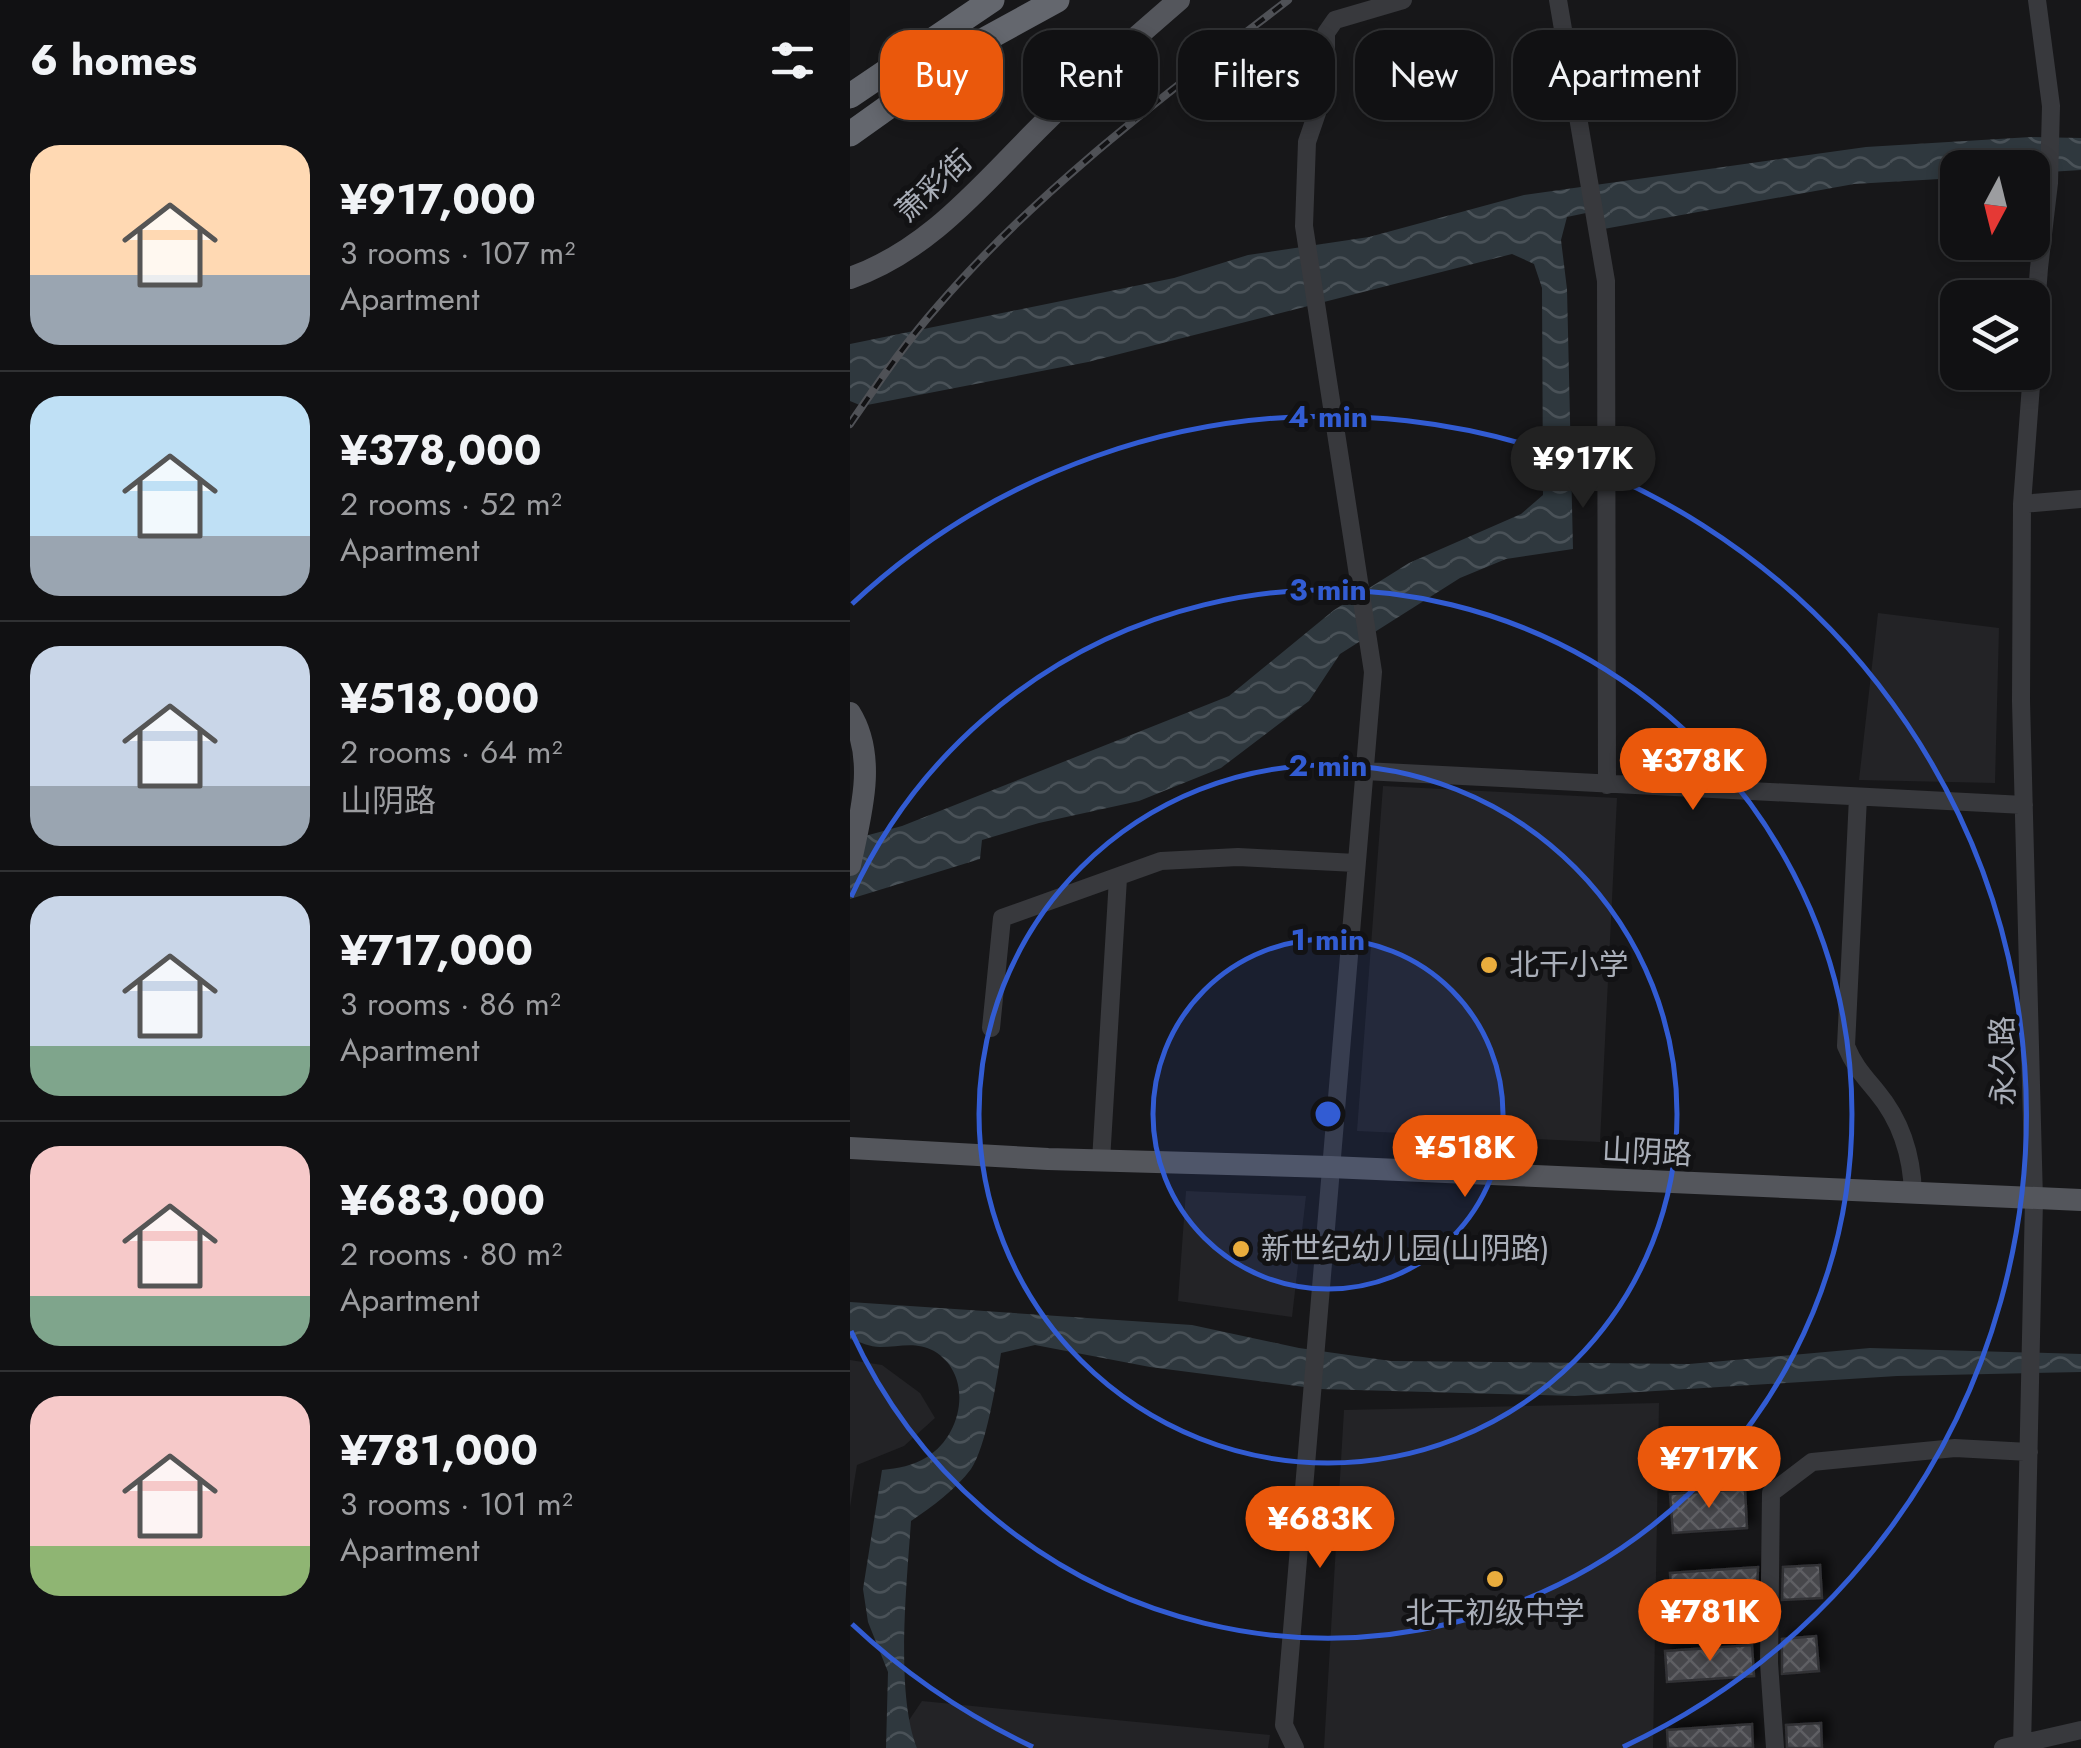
<!DOCTYPE html>
<meta charset="utf-8">
<style>
body{margin:0;font-family:Jost,"Noto Sans SC",sans-serif;background:#1a1a1c;color:#f1f3f6;height:100vh;display:flex;flex-direction:column;font-size:38px;white-space:nowrap}
*{box-sizing:border-box;margin:0}
p{font-size:32px;color:#9c9da0}
.icon{flex:none;width:55px;height:55px;fill:none;stroke:currentColor;stroke-width:2;stroke-linecap:round;stroke-linejoin:round}
.map{position:relative;flex:1;overflow:hidden}
.details{display:flex;flex-direction:column;background:#111113;width:850px}
.details>*{flex:none}
.guide{position:absolute;left:30px;top:30px;width:950px;height:90px;display:flex;gap:20px}
.needle{width:65px;rotate:187deg}
.buttons{position:absolute;left:1090px;top:150px;display:grid;gap:20px}
.buttons a{display:grid;place-items:center;width:110px;height:110px;border-radius:20px;background:#111113;box-shadow:0 5px 15px #0003,0 0 0 2px #303133;font-size:50px}
.price{position:absolute;translate:-50% -85px;padding:0 22px;border-radius:35px;background:#ea580c;color:#fff;font-size:32px;line-height:65px;filter:drop-shadow(0 2px 5px #0008)}
.price::after{content:'';position:absolute;left:50%;top:60px;width:30px;height:22px;margin-left:-15px;background:inherit;clip-path:polygon(0 0,100% 0,50% 100%)}
.price.current{background:#222;color:#fff}
ul{padding:0;list-style:none}
li{display:flex;align-items:center;gap:30px;height:250px;padding:0 30px}
li+li{border-top:2px solid #303133}
li span{display:grid;place-items:center;flex:none;width:280px;height:200px;border-radius:30px;color:#555}
li>.icon{margin-inline-start:auto}
span .icon{width:120px;height:120px;fill:#fffc;stroke-width:1}
li b{font-size:42px}
h2{display:flex;justify-content:space-between;align-items:center;height:120px;padding:0 30px;font-size:42px}
.pill{padding:0 35px;border-radius:30px;background:#111113;box-shadow:0 5px 15px #0003,0 0 0 2px #303133;font-size:35px;line-height:90px}
.pill.current{background:#ea580c;color:#fff}
main{display:flex;flex:1;min-height:0}
.map>svg:first-child{display:block}
.built{fill:#232326}
.water{fill:url(#water-waves)}
.building{fill:url(#building-cross-hatch);stroke:#313135;stroke-width:2.5;filter:url(#shadow)}
.lines{fill:none;stroke-linecap:round;stroke-linejoin:round}
.minor{stroke:#38393d;stroke-width:18}
.major{stroke:#54565c;stroke-width:22}
.highway{stroke:#64676e;stroke-width:25}
.rail-casing{stroke:#4f5156;stroke-width:8}
.rail{stroke:#121214;stroke-width:4;stroke-dasharray:11;stroke-linecap:butt}
.ring{fill:none;stroke:#325cd3;stroke-width:5}
.poi-dot{fill:#eaad3d;stroke:#121214;stroke-width:4}
.labels{text-anchor:middle;stroke-width:10;stroke-linejoin:round;paint-order:stroke}
.street-label{font-size:30px;fill:#a9aeb8;stroke:#121214}
.poi-label{font-size:30px;fill:#a9aeb8;stroke:#121214;text-anchor:start}
.centre{fill:#325cd3;stroke:#121214;stroke-width:5}
.ring-label{font-size:30px;text-anchor:middle;font-weight:bold;fill:#325cd3;stroke:#121214;stroke-width:10;stroke-linejoin:round;paint-order:stroke}
</style>
<main>
<section class="details">
<h2>6 homes<svg class="icon" aria-label="filters" viewBox="0 0 24 24"><path d="M4 7h16M4 17h16"/><circle cx="9" cy="7" r="2"/><circle cx="15" cy="17" r="2"/></svg></h2>
<ul>
<li><span style="background:linear-gradient(#ffd9b3 65%,#9aa5b1 0)"><svg class="icon" aria-label="home" viewBox="0 0 24 24"><path d="M3 11l9-7 9 7M6 9v11h12V9"/></svg></span><div><b>¥917,000</b><p>3 rooms · 107 m²</p><p>Apartment</p></div></li>
<li><span style="background:linear-gradient(#bfe0f5 70%,#9aa5b1 0)"><svg class="icon" aria-label="home" viewBox="0 0 24 24"><path d="M3 11l9-7 9 7M6 9v11h12V9"/></svg></span><div><b>¥378,000</b><p>2 rooms · 52 m²</p><p>Apartment</p></div></li>
<li><span style="background:linear-gradient(#c9d6e8 70%,#9aa5b1 0)"><svg class="icon" aria-label="home" viewBox="0 0 24 24"><path d="M3 11l9-7 9 7M6 9v11h12V9"/></svg></span><div><b>¥518,000</b><p>2 rooms · 64 m²</p><p>山阴路</p></div></li>
<li><span style="background:linear-gradient(#c9d6e8 75%,#7fa58c 0)"><svg class="icon" aria-label="home" viewBox="0 0 24 24"><path d="M3 11l9-7 9 7M6 9v11h12V9"/></svg></span><div><b>¥717,000</b><p>3 rooms · 86 m²</p><p>Apartment</p></div></li>
<li><span style="background:linear-gradient(#f6c9c9 75%,#7fa58c 0)"><svg class="icon" aria-label="home" viewBox="0 0 24 24"><path d="M3 11l9-7 9 7M6 9v11h12V9"/></svg></span><div><b>¥683,000</b><p>2 rooms · 80 m²</p><p>Apartment</p></div></li>
<li><span style="background:linear-gradient(#f6c9c9 75%,#8fb573 0)"><svg class="icon" aria-label="home" viewBox="0 0 24 24"><path d="M3 11l9-7 9 7M6 9v11h12V9"/></svg></span><div><b>¥781,000</b><p>3 rooms · 101 m²</p><p>Apartment</p></div></li>
</ul>
</section>
<div class="map">
<svg width="1231" height="1748" viewBox="0 0 1231 1748">
<defs>
<pattern id="water-waves" width="16" height="10" patternUnits="userSpaceOnUse" patternTransform="scale(2.5)"><rect width="16" height="10" fill="#2f383e"/><path d="M0 5q4-4 8 0t8 0" fill="none" stroke="#4a5258"/></pattern>
<pattern id="building-cross-hatch" width="8" height="8" patternUnits="userSpaceOnUse" patternTransform="scale(2.5)"><rect width="8" height="8" fill="#46474c"/><path d="M0 0l8 8M0 8l8-8" fill="none" stroke="#5e5f64"/></pattern>
<filter id="shadow"><feDropShadow dx="7" dy="-7" stdDeviation="5" flood-color="#0009"/></filter>
</defs>
<rect width="100%" height="100%" fill="#171719"/>
<!-- built -->
<path class="built" d="M1028,613L1149,628L1145,783L1009,780Z
M533,786L767,798L750,1142L507,1131Z
M336,1191L456,1196L442,1317L328,1301Z
M0,1360L32,1365L70,1393L85,1418L54,1446L7,1465L0,1507Z
M809,1403L803,1748H474L494,1410Z
M72,1701L420,1735L418,1748H67L57,1723Z"/>
<!-- water -->
<path class="water" d="M1181,137L1231,138V170L1183,173L1182,168H1108L1107,178L1004,184L748,230L736,213L717,217L711,240L717,289L723,549L656,559L610,578L490,654L459,701L371,768L289,801L189,823L132,840L130,859L0,899V840L52,826L379,696L484,610L559,563L671,514L693,495L692,288L684,264L662,254L238,362L12,406L0,401V344L324,278L398,255L519,237L674,195L1016,147Z
M0,1302L342,1325L449,1348L541,1361L839,1364L1020,1348L1231,1354V1372L1047,1376L725,1396L470,1389L300,1367L185,1345L151,1353C147,1380 136,1448 121,1469C106,1489 82,1507 61,1521C57,1582 45,1693 67,1748H36L38,1672L18,1622L13,1589L32,1470C48,1468 63,1466 77,1457C113,1435 124,1375 84,1351C66,1341 49,1347 30,1347C20,1347 10,1342 0,1339Z"/>
<!-- building -->
<path class="building" d="M895,1489L897,1528L823,1533L820,1494Z
M970,1565L972,1598L932,1600L933,1567Z
M908,1567L907,1597L822,1603L820,1573Z
M966,1636L969,1671L932,1674V1639Z
M902,1645L904,1676L817,1682L815,1651Z
M971,1723L972,1748H937L936,1725Z
M902,1724L903,1748H818L817,1730Z"/>
<g class="lines">
<!-- minor -->
<path class="minor" d="M708,0L756,281L757,785
M1182,361L1189,268L1199,183L1201,106L1187,0
M1172,504L1231,499
M514,771L1174,805
M1008,797L996,1046C1004,1066 1014,1076 1027,1092C1052,1122 1062,1156 1063,1194
M141,1028L152,918L311,861L388,857L506,863
M251,1161L268,878
M445,1748L434,1725L523,672L454,226L457,142L470,104L476,72V33L485,20L553,0
M925,1748L919,1663L921,1493L962,1462L1105,1448L1179,1452
M1153,1748L1231,1730
M1172,1748L1184,1200L1171,701L1172,504L1182,372"/>
<!-- major -->
<path class="major" d="M0,278C83,249 136,179 197,120C239,78 284,39 329,0
M0,713C28,758 10,817 0,865
M0,1148L198,1159L480,1167L1231,1200"/>
<!-- highway -->
<path class="highway" d="M0,96L142,0
M0,134L125,45L207,0"/>
<!-- rail casing -->
<g class="rail-casing">
<path id="rail" d="M0,424C27,385 55,343 87,307C188,189 315,95 438,0"/>
</g>
<!-- rail -->
<use href="#rail" class="rail"/>
</g>
<!-- distance rings -->
<circle cx="478" cy="1114" r="175" fill="#325cd3" fill-opacity=".12"/>
<g class="ring">
<circle cx="478" cy="1114" r="175"/>
<circle cx="478" cy="1114" r="349"/>
<path d="M1 897A524 524 0 1 1 1 1331"/>
<path d="M183 1747A698 698 0 0 1 2 1624M2 604A698 698 0 1 1 773 1747"/>
</g>
<!-- markers -->
<g class="poi-dot">
<circle cx="639" cy="965" r="10"/>
<circle cx="391" cy="1249" r="10"/>
<circle cx="645" cy="1579" r="10"/>
</g>
<g class="labels">
<!-- street labels -->
<g class="street-label">
<text transform="translate(84 186) rotate(-42)" y="10">萧彩街</text>
<text transform="translate(1153 1061) rotate(-91)" y="10">永久路</text>
<text transform="translate(797 1152) rotate(3)" y="10">山阴路</text>
</g>
<!-- poi labels -->
<g class="poi-label">
<text x="659" y="975">北干小学</text>
<text x="411" y="1259">新世纪幼儿园(山阴路)</text>
<text x="645" y="1623" text-anchor="middle">北干初级中学</text>
</g>
</g>
<circle cx="478" cy="1114" r="15" class="centre"/>
<g class="ring-label">
<text x="478" y="427">4 min</text>
<text x="478" y="600">3 min</text>
<text x="478" y="776">2 min</text>
<text x="478" y="950">1 min</text>
</g>
</svg>
<div class="buttons">
<a><svg class="needle" viewBox="-14 -14 28 28"><path d="M0-13l5 13h-10z" fill="#e53935"/><path d="M0 13l5-13h-10z" fill="#9c9da0"/></svg></a>
<a><svg class="icon" aria-label="layers" viewBox="0 0 24 24"><path d="M12 4l9 5-9 5-9-5zM3 14l9 5 9-5"/></svg></a>
</div>
<b class="price current" style="left:733px;top:511px">¥917K</b>
<b class="price" style="left:843px;top:813px">¥378K</b>
<b class="price" style="left:615px;top:1200px">¥518K</b>
<b class="price" style="left:859px;top:1511px">¥717K</b>
<b class="price" style="left:470px;top:1571px">¥683K</b>
<b class="price" style="left:860px;top:1664px">¥781K</b>
<div class="guide">
<a class="pill current">Buy</a>
<a class="pill">Rent</a>
<a class="pill">Filters</a>
<a class="pill">New</a>
<a class="pill">Apartment</a>
</div>
</div>
</main>
